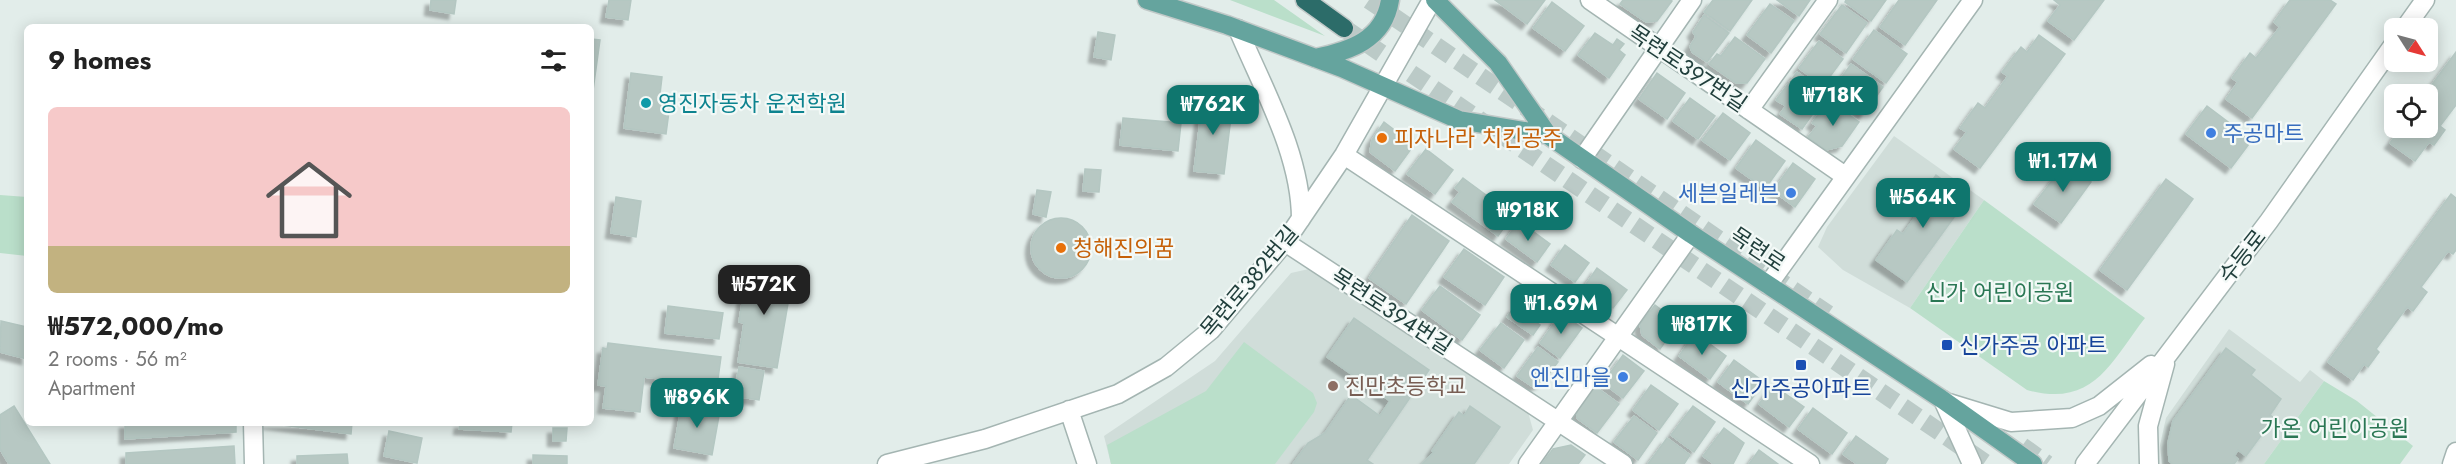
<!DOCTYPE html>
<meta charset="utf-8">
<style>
body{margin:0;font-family:Jost,"Noto Sans KR",sans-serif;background:#f6f6f6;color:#222;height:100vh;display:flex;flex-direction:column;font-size:22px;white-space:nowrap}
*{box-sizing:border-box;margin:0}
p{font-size:20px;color:#767676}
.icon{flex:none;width:33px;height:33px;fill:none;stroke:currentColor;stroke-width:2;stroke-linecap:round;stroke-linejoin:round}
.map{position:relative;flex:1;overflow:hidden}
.drawer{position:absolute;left:24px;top:24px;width:570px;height:402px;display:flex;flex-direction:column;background:#fff;border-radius:9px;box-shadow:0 3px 15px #0003}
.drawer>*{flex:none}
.needle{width:39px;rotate:126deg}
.buttons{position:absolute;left:2384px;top:18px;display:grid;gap:12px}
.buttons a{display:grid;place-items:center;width:54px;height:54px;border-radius:9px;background:#fff;box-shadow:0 3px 15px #0003;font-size:30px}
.price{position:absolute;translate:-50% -51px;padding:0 14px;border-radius:12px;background:#0f766e;color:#fff;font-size:20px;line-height:39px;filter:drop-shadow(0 2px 3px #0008)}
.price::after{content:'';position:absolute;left:50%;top:36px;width:18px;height:14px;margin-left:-9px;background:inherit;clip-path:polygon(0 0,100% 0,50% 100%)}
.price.active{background:#222;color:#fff}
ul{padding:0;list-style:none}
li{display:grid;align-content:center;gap:12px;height:318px;padding:0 24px}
li span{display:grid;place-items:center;height:186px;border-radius:9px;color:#555}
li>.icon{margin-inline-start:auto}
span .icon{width:108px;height:108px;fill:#fffc;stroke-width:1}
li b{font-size:26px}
h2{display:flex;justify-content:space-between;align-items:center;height:72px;padding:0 24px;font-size:26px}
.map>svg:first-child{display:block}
.built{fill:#d0ddd9}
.green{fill:#badfca}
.building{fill:#b7c8c3;stroke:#b4c7c2;stroke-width:1.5;filter:url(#shadow)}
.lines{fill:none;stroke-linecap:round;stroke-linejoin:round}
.highway-tunnel{stroke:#bbcac7;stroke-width:18;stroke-dasharray:18 9;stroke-linecap:butt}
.minor-casing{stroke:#a4b5b2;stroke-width:21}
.major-casing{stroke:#c1c9c8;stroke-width:21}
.highway-casing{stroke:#c1c9c8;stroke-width:21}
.minor{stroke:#fff;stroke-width:18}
.major{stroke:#65a49e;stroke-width:18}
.highway{stroke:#2c6c69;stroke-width:18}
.culture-dot{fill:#0f9aa8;stroke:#f3f9f7;stroke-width:2}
.shop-dot{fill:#3f7fe0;stroke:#f3f9f7;stroke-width:2}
.food-dot{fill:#e8710a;stroke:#f3f9f7;stroke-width:2}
.transit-dot{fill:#1a4fb4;stroke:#f3f9f7;stroke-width:2}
.education-dot{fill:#8d6e63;stroke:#f3f9f7;stroke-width:2}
.labels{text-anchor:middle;stroke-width:4.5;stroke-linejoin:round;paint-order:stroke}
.street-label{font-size:22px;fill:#213f3c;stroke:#f3f9f7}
.culture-label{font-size:22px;fill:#0d838f;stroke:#f3f9f7;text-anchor:start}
.shop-label{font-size:22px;fill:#366cbe;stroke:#f3f9f7;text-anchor:end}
.food-label{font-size:22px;fill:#c56008;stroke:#f3f9f7;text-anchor:start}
.park-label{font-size:22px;fill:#2a7754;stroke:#f3f9f7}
.transit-label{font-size:22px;fill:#164399;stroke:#f3f9f7;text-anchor:start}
.education-label{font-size:22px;fill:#785e54;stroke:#f3f9f7;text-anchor:start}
</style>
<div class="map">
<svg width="2456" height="464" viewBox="0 0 2456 464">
<defs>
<filter id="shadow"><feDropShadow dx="-5.5" dy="5.5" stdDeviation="1.5" flood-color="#0004"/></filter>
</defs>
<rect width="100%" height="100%" fill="#e2edea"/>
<!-- built -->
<path class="built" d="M1894,136L1984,200L1910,308L1843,270L1818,247L1827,227Z
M1309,269L1528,412L1533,430L1509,464H1111L1104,436L1215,361L1291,273Z
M2229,329L2300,382L2310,370L2324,381L2264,464H2162L2160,445L2166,418Z"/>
<!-- green -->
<path class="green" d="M1230,0H1274L1325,36Z
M0,195L27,197V256L0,253Z
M1984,200L2145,318C2110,363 2094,408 2027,390L1910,308Z
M1244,342L1313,393L1317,403L1314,412L1275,464H1111L1107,445L1206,391Z
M2324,381L2357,401L2413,446L2400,464H2264Z"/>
<!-- building -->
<path class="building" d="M431,0H456L454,14L430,10Z
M609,0H631L628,20L606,17Z
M1495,0H1545L1527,24Z
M1623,0H1670L1672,1L1657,21L1646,22L1620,4Z
M1713,0H1752L1730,31L1704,12Z
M1777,0H1810L1799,16Z
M1846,0H1886L1871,21L1845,2Z
M1899,0H1937L1905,45L1880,27Z
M2054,0H2104L2074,40L2048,21L2060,5Z
M2290,0H2330L2336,4L2252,118L2226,99L2238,82L2232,78L2250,53L2256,58L2280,27L2274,22Z
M1552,2L1584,26L1565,51L1533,28Z
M1770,4L1794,21L1771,53L1747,35Z
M1842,5L1867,23L1846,53L1820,34Z
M1704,15L1729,33L1707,62L1692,52L1690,46L1696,37L1693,32Z
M1874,30L1907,54L1886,83L1853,59Z
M1098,32L1115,35L1111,60L1094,57Z
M1595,33L1613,45L1617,39L1624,44L1619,50L1625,55L1609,78L1578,55Z
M2039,35L2065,54L1980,168L1954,149L1967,132L1960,128L1978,103L1985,108L2008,76L2002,72L2021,47L2027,52Z
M1735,37L1765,59L1747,83H1736L1709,64L1717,54L1721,56Z
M591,39L600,40L591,105Z
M1819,41L1843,59L1823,86L1799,68Z
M2456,52V105L2440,126L2445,130L2434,145L2429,142L2415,161L2390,143L2401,128H2427L2425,94Z
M1851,64L1883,87L1864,114L1832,91Z
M1797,72L1816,86L1814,89L1825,97L1802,129L1780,114L1786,106L1776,100Z
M631,73L662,77L659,103L670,104L666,134L624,128Z
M1657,73L1685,93L1667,119L1639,99Z
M1203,97L1233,101L1224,174L1194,171Z
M1690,98L1715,116L1698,139L1673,121Z
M1829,100L1859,122L1842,146L1826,150L1808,137L1817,126L1812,123Z
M2207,106L2252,140L2231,168L2186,134Z
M1723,113L1750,133L1730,160L1702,140Z
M1123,118L1181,123L1178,151L1120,145Z
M1384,122L1414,145L1395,171L1370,152L1372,140Z
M1756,140L1785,161L1765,189L1736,168Z
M1426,149L1453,170L1435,194L1407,174Z
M1793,163L1815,179L1795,207L1773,191Z
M2065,164L2091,182L2061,223L2034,204Z
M1085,169L1101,170L1099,192L1083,191Z
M1936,175L1968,198L1907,282L1876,260L1897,230L1903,234L1925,203L1919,199Z
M1463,178L1513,215L1498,236L1452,202L1460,192L1455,188Z
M2166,179L2193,199L2127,290L2100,270Z
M1037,190L1051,192L1046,217L1033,214Z
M2451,194L2456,198V250L2453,254L2448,251L2421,287L2427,292L2413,311L2407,307L2376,349L2379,352L2368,367L2364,364L2353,380L2328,362Z
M616,197L641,201L636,237L611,233Z
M1412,215L1449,241L1406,304L1369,278Z
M1031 248a30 30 0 1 1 60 0a30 30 0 1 1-60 0Z
M1519,221L1550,244L1537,262L1506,239Z
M1565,245L1589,263L1575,282L1551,265Z
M1464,249L1504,277L1485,305L1444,277Z
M748,266L793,274L777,368L738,362L744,323L739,322Z
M1597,268L1627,290L1613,308L1584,287Z
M1440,286L1480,315L1462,340L1422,310Z
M1655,305L1679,323L1660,349L1642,335L1640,324Z
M668,306L723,313L719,339L665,333Z
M1514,307L1540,325L1533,335L1507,317Z
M1561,313L1582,328L1560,358L1540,343Z
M1354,318L1429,370L1367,460L1373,464H1293L1308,443L1325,433L1351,395L1380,416L1390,401L1327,357Z
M1,321L27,327V359L0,352Z
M1501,323L1524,340L1504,368L1480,350Z
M1695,333L1726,356L1710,379L1679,356Z
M608,343L721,357L717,386L644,377L640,412L603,408L606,386L598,385L603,348L607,349Z
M1538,347L1558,362L1543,382L1533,387L1517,376Z
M2226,348L2255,370L2251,375L2281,399L2270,415L2274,418L2246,456L2238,450L2234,456L2238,459L2234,464H2173L2169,461L2168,443L2173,421Z
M1623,355L1644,371L1623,398L1603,383Z
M1734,360L1764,382L1748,404L1718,382Z
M739,367L764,371L759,400L734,396Z
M677,385L716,390L714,403L675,398Z
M1593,385L1619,404L1597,433L1577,418L1576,407Z
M1651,385L1678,404L1659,430L1633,410Z
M1773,385L1804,407L1789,427L1759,404Z
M682,403L720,410L712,455L674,448Z
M14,406L50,464H9L0,449V415Z
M1470,406L1500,427L1474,464H1422L1434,452L1432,451L1459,412L1464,416Z
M1693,406L1715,422L1694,452L1671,435Z
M1813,408L1847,433L1832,454L1798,429Z
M1634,416L1657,433L1638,460L1614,442Z
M125,423H236V432L125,439Z
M266,423H352L351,434Z
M460,423H512L511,432L459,429Z
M553,428H567L566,441H553Z
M1724,428L1744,443L1733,464H1714L1703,456Z
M389,431L422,438L417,463L384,456Z
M1856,436L1888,459L1885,464H1857L1843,454Z
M1667,438L1690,455L1684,464H1648Z
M1571,445L1585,455L1578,464H1542L1553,449Z
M234,446L235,464H126V453Z
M1759,450L1778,464H1749Z
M347,454L348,464H297V456Z
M533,455L567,456V464H533Z"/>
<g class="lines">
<!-- highway-tunnel -->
<path class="highway-tunnel" d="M1369,0L1828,314
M1344,28L1987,464
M2022,446L2047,464"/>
<!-- minor casing -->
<g class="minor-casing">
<path id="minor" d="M1590,0L1845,176
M2405,28L2425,0
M1238,29C1263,89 1301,154 1301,219
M1749,110L1828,0
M1344,155L1810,464
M1582,159L1692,0
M1285,242L1623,464
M1768,285L1973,0
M1943,400L1972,464
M1949,403L2011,422L2072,418L2099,406L2151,365
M1069,410L1087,464
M253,423L254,464
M887,464L985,439L1118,394L1166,367L1211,330L1285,242L1344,155L1432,0
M1528,464L1691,234
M2085,464L2269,221L2394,44
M2149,464L2148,426L2165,364
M2452,464L2456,452"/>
</g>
<!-- major casing -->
<g class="major-casing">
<path id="major" d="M1147,0L1227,25L1342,68L1459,120L1548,135
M1435,0L1498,63L1548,135L1691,234L1943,400L2033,464
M1315,58C1350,51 1384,40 1390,0"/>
</g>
<!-- highway casing -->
<g class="highway-casing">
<path id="highway" d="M1305,0L1344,28"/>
</g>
<!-- minor -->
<use href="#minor" class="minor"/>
<!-- major -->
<use href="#major" class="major"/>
<!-- highway -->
<use href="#highway" class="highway"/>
</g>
<!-- markers -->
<circle class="culture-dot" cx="646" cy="103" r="6"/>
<g class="shop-dot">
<circle cx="2211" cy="133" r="6"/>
<circle cx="1791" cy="193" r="6"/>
<circle cx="1623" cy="377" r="6"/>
</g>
<g class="food-dot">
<circle cx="1382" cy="138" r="6"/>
<circle cx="1061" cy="248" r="6"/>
</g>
<g class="transit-dot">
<rect x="1941" y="339" width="12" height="12" rx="3"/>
<rect x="1795" y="359" width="12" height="12" rx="3"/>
</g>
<circle class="education-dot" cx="1333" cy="386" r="6"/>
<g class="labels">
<!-- street labels -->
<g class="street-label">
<text transform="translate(1688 68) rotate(34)" y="8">목련로397번길</text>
<text transform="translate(1758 249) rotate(34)" y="8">목련로</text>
<text transform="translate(2242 256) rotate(-52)" y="8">수등로</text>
<text transform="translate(1249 281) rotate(-50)" y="8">목련로382번길</text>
<text transform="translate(1392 311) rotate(33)" y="8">목련로394번길</text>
</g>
<!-- culture labels -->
<g class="culture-label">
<text x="658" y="111">영진자동차 운전학원</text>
</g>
<!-- shop labels -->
<g class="shop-label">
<text x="2223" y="141" text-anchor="start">주공마트</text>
<text x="1779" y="201">세븐일레븐</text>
<text x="1611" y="385">엔진마을</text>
</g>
<!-- food labels -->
<g class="food-label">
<text x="1394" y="146">피자나라 치킨공주</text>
<text x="1073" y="256">청해진의꿈</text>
</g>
<!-- park labels -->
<g class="park-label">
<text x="2000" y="300">신가 어린이공원</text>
<text x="2335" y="436">가온 어린이공원</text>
</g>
<!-- transit labels -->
<g class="transit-label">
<text x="1959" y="353">신가주공 아파트</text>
<text x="1801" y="396" text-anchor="middle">신가주공아파트</text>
</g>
<!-- education labels -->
<g class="education-label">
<text x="1345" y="394">진만초등학교</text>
</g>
</g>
</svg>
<div class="buttons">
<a><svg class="needle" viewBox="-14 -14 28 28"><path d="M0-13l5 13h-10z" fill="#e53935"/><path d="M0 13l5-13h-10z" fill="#767676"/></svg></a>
<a><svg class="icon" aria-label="locate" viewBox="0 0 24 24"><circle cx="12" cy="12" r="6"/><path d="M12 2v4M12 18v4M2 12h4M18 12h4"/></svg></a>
</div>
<b class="price" style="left:1833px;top:127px">₩718K</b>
<b class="price" style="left:1213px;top:136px">₩762K</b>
<b class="price" style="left:2063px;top:193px">₩1.17M</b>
<b class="price" style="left:1923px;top:229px">₩564K</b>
<b class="price" style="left:1528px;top:242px">₩918K</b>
<b class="price active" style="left:764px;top:316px">₩572K</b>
<b class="price" style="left:1561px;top:335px">₩1.69M</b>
<b class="price" style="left:1702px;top:356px">₩817K</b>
<b class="price" style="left:697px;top:429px">₩896K</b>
<section class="drawer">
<h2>9 homes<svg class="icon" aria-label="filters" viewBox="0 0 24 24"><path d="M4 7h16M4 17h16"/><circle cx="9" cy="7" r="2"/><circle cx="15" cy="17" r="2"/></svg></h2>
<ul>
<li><span style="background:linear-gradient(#f6c9c9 75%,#c2b280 0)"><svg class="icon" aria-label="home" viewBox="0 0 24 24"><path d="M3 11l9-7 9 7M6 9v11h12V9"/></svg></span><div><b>₩572,000/mo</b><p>2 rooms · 56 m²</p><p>Apartment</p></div></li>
</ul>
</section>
</div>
